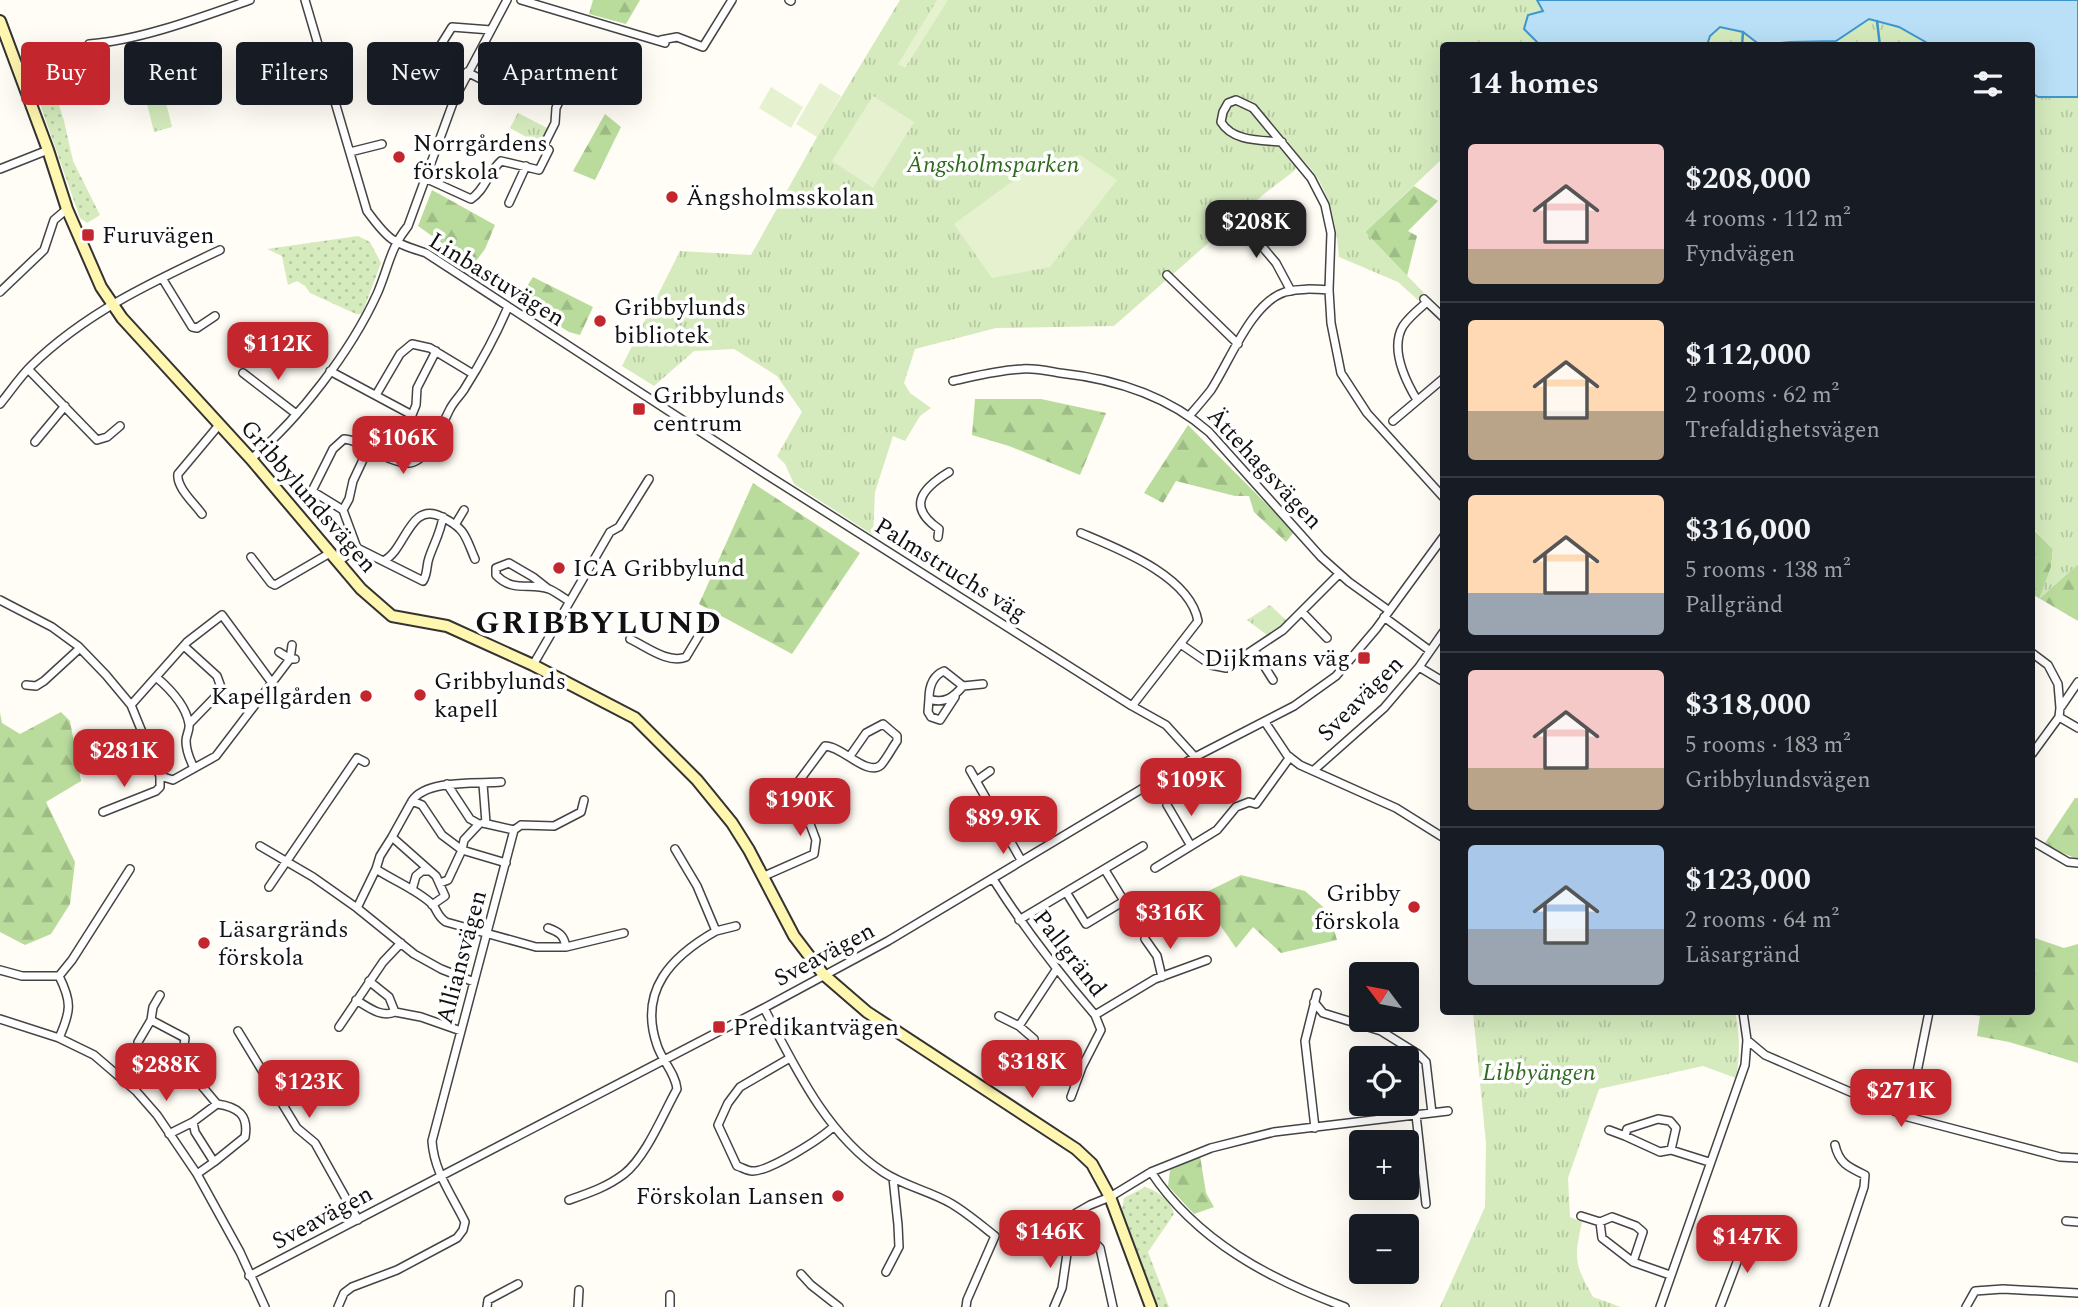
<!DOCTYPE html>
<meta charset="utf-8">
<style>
body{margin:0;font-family:Spectral,serif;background:#242831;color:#f1f3f6;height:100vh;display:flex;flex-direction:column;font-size:26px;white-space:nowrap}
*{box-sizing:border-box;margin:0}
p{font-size:23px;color:#9ea1a6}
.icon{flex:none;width:38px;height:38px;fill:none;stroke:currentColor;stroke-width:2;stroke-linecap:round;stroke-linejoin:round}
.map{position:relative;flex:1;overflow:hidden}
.panel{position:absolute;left:1440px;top:42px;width:595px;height:973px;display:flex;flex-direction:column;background:#171b24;border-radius:7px;box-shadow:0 7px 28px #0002}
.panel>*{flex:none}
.banner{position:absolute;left:21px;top:42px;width:665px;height:63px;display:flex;gap:14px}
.needle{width:46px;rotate:302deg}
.controls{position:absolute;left:1349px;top:962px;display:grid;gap:14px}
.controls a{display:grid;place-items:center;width:70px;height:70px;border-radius:7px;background:#171b24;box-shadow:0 7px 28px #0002;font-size:35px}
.price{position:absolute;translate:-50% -60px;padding:0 16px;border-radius:14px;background:#c4262e;color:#fff;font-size:23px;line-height:46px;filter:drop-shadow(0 2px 4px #0008)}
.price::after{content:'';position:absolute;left:50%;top:42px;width:21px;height:16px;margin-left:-10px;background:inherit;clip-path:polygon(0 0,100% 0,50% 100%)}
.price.selected{background:#222;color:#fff}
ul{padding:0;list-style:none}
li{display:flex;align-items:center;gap:21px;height:175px;padding:0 28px}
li+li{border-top:2px solid #363941}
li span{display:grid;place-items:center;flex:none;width:196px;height:140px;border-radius:7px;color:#555}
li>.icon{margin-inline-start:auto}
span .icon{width:84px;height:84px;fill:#fffc;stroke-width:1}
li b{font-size:30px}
h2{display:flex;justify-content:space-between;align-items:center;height:84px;padding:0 28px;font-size:30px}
.pill{padding:0 24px;border-radius:7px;background:#171b24;box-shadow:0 7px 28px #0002;font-size:24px;line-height:63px}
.pill.selected{background:#c4262e;color:#fff}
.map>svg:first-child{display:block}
.grass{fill:url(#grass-dots)}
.forest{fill:url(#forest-firs)}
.park{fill:url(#park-tufts)}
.pitch{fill:#e6f2cf}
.water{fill:#b9e0f7;stroke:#3f96cf;stroke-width:2}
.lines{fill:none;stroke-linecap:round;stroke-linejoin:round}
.stream{stroke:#3f96cf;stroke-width:2.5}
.street-casing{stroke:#444;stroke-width:10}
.secondary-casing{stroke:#333;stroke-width:14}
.street{stroke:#fff;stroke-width:7}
.secondary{stroke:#fff6b0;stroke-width:10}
.poi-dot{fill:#c4262e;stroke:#fff;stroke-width:2.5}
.labels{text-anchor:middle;stroke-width:7;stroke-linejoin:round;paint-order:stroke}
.poi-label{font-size:24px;fill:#111;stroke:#fff;text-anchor:start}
.park-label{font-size:24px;font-style:italic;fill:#2f6b1f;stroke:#fff}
.street-label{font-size:24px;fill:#111;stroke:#fff}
.district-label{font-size:32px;font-weight:bold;letter-spacing:2px;fill:#111;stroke:#fff}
</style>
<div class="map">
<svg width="2078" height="1307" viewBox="0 0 2078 1307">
<defs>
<pattern id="grass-dots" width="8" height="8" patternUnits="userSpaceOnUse" patternTransform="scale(1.75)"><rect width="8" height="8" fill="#d5ebbd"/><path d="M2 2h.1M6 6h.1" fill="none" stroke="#b6c8a1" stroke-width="1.8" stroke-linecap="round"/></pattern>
<pattern id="forest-firs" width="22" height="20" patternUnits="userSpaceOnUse" patternTransform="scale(1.75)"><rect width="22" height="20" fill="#b9dc9c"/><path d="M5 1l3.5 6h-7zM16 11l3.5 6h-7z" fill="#9ebc85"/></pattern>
<pattern id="park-tufts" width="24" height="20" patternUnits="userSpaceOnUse" patternTransform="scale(1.75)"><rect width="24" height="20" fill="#d5ebbd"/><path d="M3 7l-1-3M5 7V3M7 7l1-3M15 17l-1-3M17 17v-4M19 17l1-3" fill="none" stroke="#b6c8a1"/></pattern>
</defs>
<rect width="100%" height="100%" fill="#fffdf5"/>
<!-- grass -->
<path class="grass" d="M70,49L49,72L64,121L73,161L100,215L87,223L80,218L39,101L43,92L38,56L42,50Z
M358,236L370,242L381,263L362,314H356L310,293L305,286L297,281L288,285L282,256L267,249Z
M1145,1187C1158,1191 1171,1201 1174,1214L1148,1252L1169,1307H1158L1122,1210L1124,1198Z"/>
<!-- forest -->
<path class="forest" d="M593,0H640L626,24L589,14Z
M605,114L621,127L595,180L573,171Z
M1414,186L1438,201L1408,231L1417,236L1407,276L1365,232Z
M432,190L495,225L485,249L473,265L418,226Z
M533,277L593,307L580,335L569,332L524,304L520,297Z
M975,399H1041L1106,413L1080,475L1009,446L972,435Z
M1188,425L1294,532L1286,542L1254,512L1249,496H1235L1176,481L1163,503L1144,493Z
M753,483L860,553L792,654L699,604Z
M2032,528L2053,549L2051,567L2040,598L2078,564V621L2032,594Z
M61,712L70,721L81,781L46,802L75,862L70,904L51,934L25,945L0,932V713L2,723L20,734Z
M2075,798H2078V859L2052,849L2045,843Z
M1241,875L1305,891L1329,912L1337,940L1281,953L1253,927L1236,948L1218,922L1198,912L1188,901Z
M2032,937L2064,948L2078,944V1063L2009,1042L1977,1036L1980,1016L1956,1012H2032Z
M1200,1156L1206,1193L1214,1207L1194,1214L1168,1186L1170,1170Z"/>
<!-- park -->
<path class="park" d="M900,0H1537L1543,11L1524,29L1540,45L1444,46V157L1365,232L1424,293L1418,300L1398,282L1339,257C1336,221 1329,185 1302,159L1294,171L1264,194L1114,326L996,328L915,349L904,383L910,393L931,408L920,416L905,441L893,436L875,492L873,535L794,484L785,464L777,456L802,412L777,376L734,349L694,351L654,386L622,366L680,251L751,255L817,137Z
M1869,18L1899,27L1931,45L1766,46L1790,42L1836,41Z
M1720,27L1743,32L1760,45L1707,46L1710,36Z
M2032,93L2038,97H2078V564L2039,599L2051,567L2053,549L2032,527Z
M165,99L172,127L154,132L147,104Z
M518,113L549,129L541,145L510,128Z
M1270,605L1287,621L1267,635L1247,620Z
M1473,1012H1735C1740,1032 1740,1057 1736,1078L1703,1066L1599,1089L1568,1178L1570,1217L1582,1222C1574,1259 1574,1263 1593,1297L1621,1307H1440L1485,1207L1486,1143Z"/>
<!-- pitch -->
<path class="pitch" d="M937,0H948L905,68L898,64Z
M820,83L841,96L817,137L796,124Z
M771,87L803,107L791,128L759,108Z
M873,96L914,122L873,188L832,161Z
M1080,155L1117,180L1050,267L992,278L954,224L1032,167Z"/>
<!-- water -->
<path class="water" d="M1537,0H2078V97H2038L2032,93V46L1931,45L1899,27L1869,19L1836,41L1790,42L1760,45L1743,32L1720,27L1710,36L1707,45H1540L1524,29L1528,15L1543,11Z"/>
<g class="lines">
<!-- stream -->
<path class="stream" d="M1877,21L1880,46
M1742,46L1743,32"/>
<!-- street casing -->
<g class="street-casing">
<path id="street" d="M305,0L367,211C389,241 392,242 426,253L764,473L1132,706L1166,725L1195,757
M521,0L665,43
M789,0L791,1
M661,40L677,37L703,47L732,0
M89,44C138,41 202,17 250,0
M437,51L426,70L389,82L377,51L389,49L437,51L452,27L491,30
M467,72L518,98L526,94L540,67L554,59L576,66
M1282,142C1261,140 1233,142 1221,122L1223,112L1228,103L1236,100L1253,108L1311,178L1325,205L1331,233L1329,290L1331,323L1341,373L1367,413L1444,498
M350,152L382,144
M0,169L48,150
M425,178L471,199C485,190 487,174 501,161L539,170L549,150L544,145L555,123L556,108L576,66L604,79L619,83
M509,203L526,166
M1238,218L1276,263L1291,291
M1167,275L1238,344
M162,278L192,327L197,328L215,316
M0,292L44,250L54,220L67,209
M1424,299L1444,318
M28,369L97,440L107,437L120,426
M330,371L412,415L416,405L417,388L436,351
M243,373L295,413
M953,381C976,376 998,370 1022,369C1035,368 1048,371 1060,373C1115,379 1167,395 1209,432L1321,557L1349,582L1388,610
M376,395L400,354L412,344L430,348L473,374
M1417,400C1405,380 1390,348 1403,326C1409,317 1419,309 1427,302
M0,404C10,392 19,378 31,366C85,313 152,282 220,250
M1190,415C1197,407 1204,399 1211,390C1230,361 1251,303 1285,292C1300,288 1314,289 1329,290
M1393,421L1444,378
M35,442L65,406
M251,459C299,419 351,351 377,294C388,269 390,248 408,226L454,100L507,0
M343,510L349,499L353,481L369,447
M202,514C194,503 176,487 178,474L219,425
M455,525L464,510
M1081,533C1119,549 1190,576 1198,621L1132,706
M938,537L939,529C907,507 921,489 949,472
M357,548L383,561C406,551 409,500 442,517C466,529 465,536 475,559
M251,557L271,583L275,585L330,553
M383,561L423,581C428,573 426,566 429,558C434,543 440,534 443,517
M338,562L357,548L343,510L312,491L333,449L344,439C366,441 386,463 409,463C428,462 442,424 450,409C454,401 461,395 465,388C482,361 496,335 508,307
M547,588L533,577L509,563L496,568V575C513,593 530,582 549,589C556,592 562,597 569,601
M0,600L52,627L78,646L106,675L131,705L160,776L173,780L216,756L290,659L292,645
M1302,612L1327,638
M1384,617L1429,650
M630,639C647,647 668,664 686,657L710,617
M1182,645L1211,665L1226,668L1283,630L1339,574
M184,646L217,676L222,690L189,724
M1254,650L1273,680
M279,652L290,659H295
M2032,653L2048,665L2058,684L2060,708L2059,717L2032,754
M533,665L610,532L619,527L649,479
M1419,667L1444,682
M156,677C169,688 186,706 189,724C190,730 186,735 186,741C186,751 190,760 194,768
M26,685L36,686L44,681L80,648
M963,686C953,698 944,704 929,699C929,688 932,676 944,671L963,686L983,684
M929,699L928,712L931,717L940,720L955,697
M131,705L187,642L222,615L272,683
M2061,707L2078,682
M2059,717L2078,728
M1265,722L1287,755L1300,765L1396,808L1444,838
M970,770L1021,860
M1314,770L1384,708L1419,667L1444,631
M976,781L990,771
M483,784L486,823
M796,785L825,746C842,746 867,777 881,765C887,758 892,748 897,741V736L883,724L866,733L850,756
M412,801C426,779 478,784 501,782
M1167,805L1191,846
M103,812L156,791L160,787V776
M483,823L514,830
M392,837L412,801L422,805L442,835L462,850L464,840L479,824L470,819L447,784
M2032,841L2068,862L2078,863
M260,846L313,877L357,908L414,954L441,969L474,982
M1155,868L1217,830L1236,807L1249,802L1256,804L1290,757
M376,869L380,856L392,837L436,876L445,896L432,905
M762,877L814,854L816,840L795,784
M993,879C1024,928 1058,972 1095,1015L1155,979L1207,960
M440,883L448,880L462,850L506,863
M269,887L357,758L365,762
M412,890L416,876L422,871H430
M1066,892L1086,924L1124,901L1105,870
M357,908L376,869C394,881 418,890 433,905C438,912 438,917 446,922L536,947H566L624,933
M1019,920L1143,846
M548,928C559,932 564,935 566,947
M716,931L736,926
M1145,939L1157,956L1162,977
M0,970L22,976H59C72,1002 71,1011 59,1038
M59,976L72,960L130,869
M369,981L389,997L395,1012L421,1017L461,1031
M356,1000C368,1007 381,1018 395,1012
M1314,1002L1323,1013L1381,1031L1418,1054L1426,1062L1432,1113
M764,1008C795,1067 826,1134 883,1172C904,1186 930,1191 952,1204C967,1213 981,1225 995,1236L967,1300L966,1307
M999,1016L1019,1026L1034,1039
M0,1019L59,1038L94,1055L136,1091L157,1115L197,1174L240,1252L265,1307
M151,1020L153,1007L160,995
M1019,1026L1056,970
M339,1027L383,962L401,943
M238,1031L297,1128L315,1143L358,1220
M1747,1040L1765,1055L1908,1117L2060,1157L2078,1158
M138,1054V1042L151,1020L185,1038C183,1059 178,1068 162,1082
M790,1058L740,1087L728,1103L718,1125L737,1166C741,1167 748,1171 752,1171C769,1172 822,1138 834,1126
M175,1071L180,1076L201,1085L217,1104
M1071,1097L1082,1067L1101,1030L1095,1015
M1416,1115L1426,1204
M1908,1117L1929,1012
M1315,1128L1305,1041L1317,993
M1609,1130L1625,1136
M169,1134L193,1122
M1671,1150L1676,1128L1670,1121L1658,1119L1627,1129L1625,1136L1660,1152L1671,1150L1709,1162
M1151,1172C1197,1241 1269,1279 1345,1307
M197,1174L214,1162L195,1132L193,1122L217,1104C238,1107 249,1115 245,1137L214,1162
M569,1200C589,1193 607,1187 624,1174C646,1157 663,1114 677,1089C675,1072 662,1061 657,1045C638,990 672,956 716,931L697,886L675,849
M1581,1216L1600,1222
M2066,1221L2078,1222
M1633,1262L1602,1238L1600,1222L1612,1217L1636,1226L1643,1232L1633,1262L1670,1275
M886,1272L899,1247L898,1225L893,1178
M801,1274L811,1285L839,1307
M249,1276L764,1008L888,941L1195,757L1294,706L1336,676L1376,629L1444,536
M670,1295V1307
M338,1307L344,1293L352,1287L397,1270L457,1238L463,1230L465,1222C452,1195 434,1172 432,1141L514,830L521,825L554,826L581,812L584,800
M487,1307L488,1300L518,1284
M578,1307L579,1290
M1054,1307L1062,1288L1069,1240
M1113,1307L1100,1248L1093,1241L1079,1245L1069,1240L1067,1230L1076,1213L1090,1205L1110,1197L1151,1172L1211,1148L1274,1132L1448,1111
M1660,1307L1745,1065L1747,1040L1743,1012
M1720,1307L1748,1233
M1824,1307L1864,1187L1865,1175C1848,1167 1839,1163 1835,1145
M1966,1307L1975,1291L2003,1289L2078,1293"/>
</g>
<!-- secondary casing -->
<g class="secondary-casing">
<path id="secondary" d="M0,21L48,150L67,209L101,287L122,318L251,459L361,589L392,616L447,626L533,665L635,718L697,780L732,823L749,850L794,936L823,974L867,1012L1076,1149L1092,1164L1110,1197L1151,1307"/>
</g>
<!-- street -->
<use href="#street" class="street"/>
<!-- secondary -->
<use href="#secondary" class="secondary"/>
</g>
<!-- markers -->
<g class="poi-dot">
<circle cx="399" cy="157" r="7"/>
<circle cx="672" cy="197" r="7"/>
<rect x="81" y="228" width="14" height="14" rx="3.5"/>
<circle cx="600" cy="321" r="7"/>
<rect x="632" y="402" width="14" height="14" rx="3.5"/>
<circle cx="559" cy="568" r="7"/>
<rect x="1357" y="651" width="14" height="14" rx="3.5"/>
<circle cx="420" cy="695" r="7"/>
<circle cx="366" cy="696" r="7"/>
<circle cx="1414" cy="907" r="7"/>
<circle cx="204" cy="943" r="7"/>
<rect x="712" y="1020" width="14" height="14" rx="3.5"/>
<circle cx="838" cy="1196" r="7"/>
</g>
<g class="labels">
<!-- poi labels -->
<g class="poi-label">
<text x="413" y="151">Norrgårdens<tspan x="413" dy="28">förskola</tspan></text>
<text x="686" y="205">Ängsholmsskolan</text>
<text x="102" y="243">Furuvägen</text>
<text x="614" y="315">Gribbylunds<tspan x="614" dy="28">bibliotek</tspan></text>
<text x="653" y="403">Gribbylunds<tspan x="653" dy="28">centrum</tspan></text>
<text x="573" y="576">ICA Gribbylund</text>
<text x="1350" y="666" text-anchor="end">Dijkmans väg</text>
<text x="434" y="689">Gribbylunds<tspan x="434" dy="28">kapell</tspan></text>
<text x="352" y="704" text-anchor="end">Kapellgården</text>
<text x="1400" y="901" text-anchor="end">Gribby<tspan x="1400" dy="28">förskola</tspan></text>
<text x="218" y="937">Läsargränds<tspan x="218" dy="28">förskola</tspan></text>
<text x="733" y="1035">Predikantvägen</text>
<text x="824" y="1204" text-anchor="end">Förskolan Lansen</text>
</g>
<!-- park labels -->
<g class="park-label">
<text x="993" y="172">Ängsholmsparken</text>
<text x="1539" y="1080">Libbyängen</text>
</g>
<!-- street labels -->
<g class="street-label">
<text transform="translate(497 279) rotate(32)" y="8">Linbastuvägen</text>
<text transform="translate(1265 468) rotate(47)" y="8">Ättehagsvägen</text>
<text transform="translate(309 496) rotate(49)" y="8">Gribbylundsvägen</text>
<text transform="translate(951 569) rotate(32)" y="8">Palmstruchs väg</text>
<text transform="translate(1360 698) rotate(-45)" y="8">Sveavägen</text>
<text transform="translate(1070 953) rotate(52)" y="8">Pallgränd</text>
<text transform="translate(824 954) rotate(-28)" y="8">Sveavägen</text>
<text transform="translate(461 957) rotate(-75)" y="8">Alliansvägen</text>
<text transform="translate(322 1217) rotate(-28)" y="8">Sveavägen</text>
</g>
<!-- district labels -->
<g class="district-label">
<text x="599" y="633">GRIBBYLUND</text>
</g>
</g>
</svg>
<div class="controls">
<a><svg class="needle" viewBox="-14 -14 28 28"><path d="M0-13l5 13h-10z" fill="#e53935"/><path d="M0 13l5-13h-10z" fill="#9ea1a6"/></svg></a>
<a><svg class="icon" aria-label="locate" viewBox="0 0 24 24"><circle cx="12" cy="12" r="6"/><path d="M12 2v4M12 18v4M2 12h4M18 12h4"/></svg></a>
<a>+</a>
<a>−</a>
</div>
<b class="price selected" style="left:1256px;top:260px">$208K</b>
<b class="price" style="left:278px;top:382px">$112K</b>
<b class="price" style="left:403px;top:476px">$106K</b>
<b class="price" style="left:124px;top:789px">$281K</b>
<b class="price" style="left:1191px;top:818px">$109K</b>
<b class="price" style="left:800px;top:838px">$190K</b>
<b class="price" style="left:1003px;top:856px">$89.9K</b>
<b class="price" style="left:1170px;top:951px">$316K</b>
<b class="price" style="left:1032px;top:1100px">$318K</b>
<b class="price" style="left:166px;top:1103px">$288K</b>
<b class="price" style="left:309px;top:1120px">$123K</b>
<b class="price" style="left:1901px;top:1129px">$271K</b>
<b class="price" style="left:1050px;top:1270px">$146K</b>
<b class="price" style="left:1747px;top:1275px">$147K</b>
<div class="banner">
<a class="pill selected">Buy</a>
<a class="pill">Rent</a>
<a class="pill">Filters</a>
<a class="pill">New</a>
<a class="pill">Apartment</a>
</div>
<section class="panel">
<h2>14 homes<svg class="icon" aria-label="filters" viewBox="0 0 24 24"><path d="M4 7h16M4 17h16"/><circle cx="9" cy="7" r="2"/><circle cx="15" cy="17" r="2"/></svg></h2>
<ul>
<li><span style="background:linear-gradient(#f6c9c9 75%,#b9a48a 0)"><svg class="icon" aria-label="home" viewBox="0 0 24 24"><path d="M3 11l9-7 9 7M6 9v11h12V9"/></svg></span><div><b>$208,000</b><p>4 rooms · 112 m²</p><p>Fyndvägen</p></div></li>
<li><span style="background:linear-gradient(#ffd9b3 65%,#b9a48a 0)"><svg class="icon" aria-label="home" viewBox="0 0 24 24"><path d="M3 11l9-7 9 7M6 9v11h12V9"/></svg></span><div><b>$112,000</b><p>2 rooms · 62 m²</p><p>Trefaldighetsvägen</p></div></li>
<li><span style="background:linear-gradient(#ffd9b3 70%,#9aa5b1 0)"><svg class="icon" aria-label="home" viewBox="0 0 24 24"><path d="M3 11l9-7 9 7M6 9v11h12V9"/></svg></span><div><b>$316,000</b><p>5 rooms · 138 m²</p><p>Pallgränd</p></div></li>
<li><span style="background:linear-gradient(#f6c9c9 70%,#b9a48a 0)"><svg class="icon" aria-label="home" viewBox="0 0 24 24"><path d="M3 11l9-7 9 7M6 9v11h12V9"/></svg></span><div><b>$318,000</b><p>5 rooms · 183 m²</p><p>Gribbylundsvägen</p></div></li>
<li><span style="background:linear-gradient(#a9c7e8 60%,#9aa5b1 0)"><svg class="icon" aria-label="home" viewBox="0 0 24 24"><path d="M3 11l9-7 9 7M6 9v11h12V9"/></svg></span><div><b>$123,000</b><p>2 rooms · 64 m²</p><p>Läsargränd</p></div></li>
</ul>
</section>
</div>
